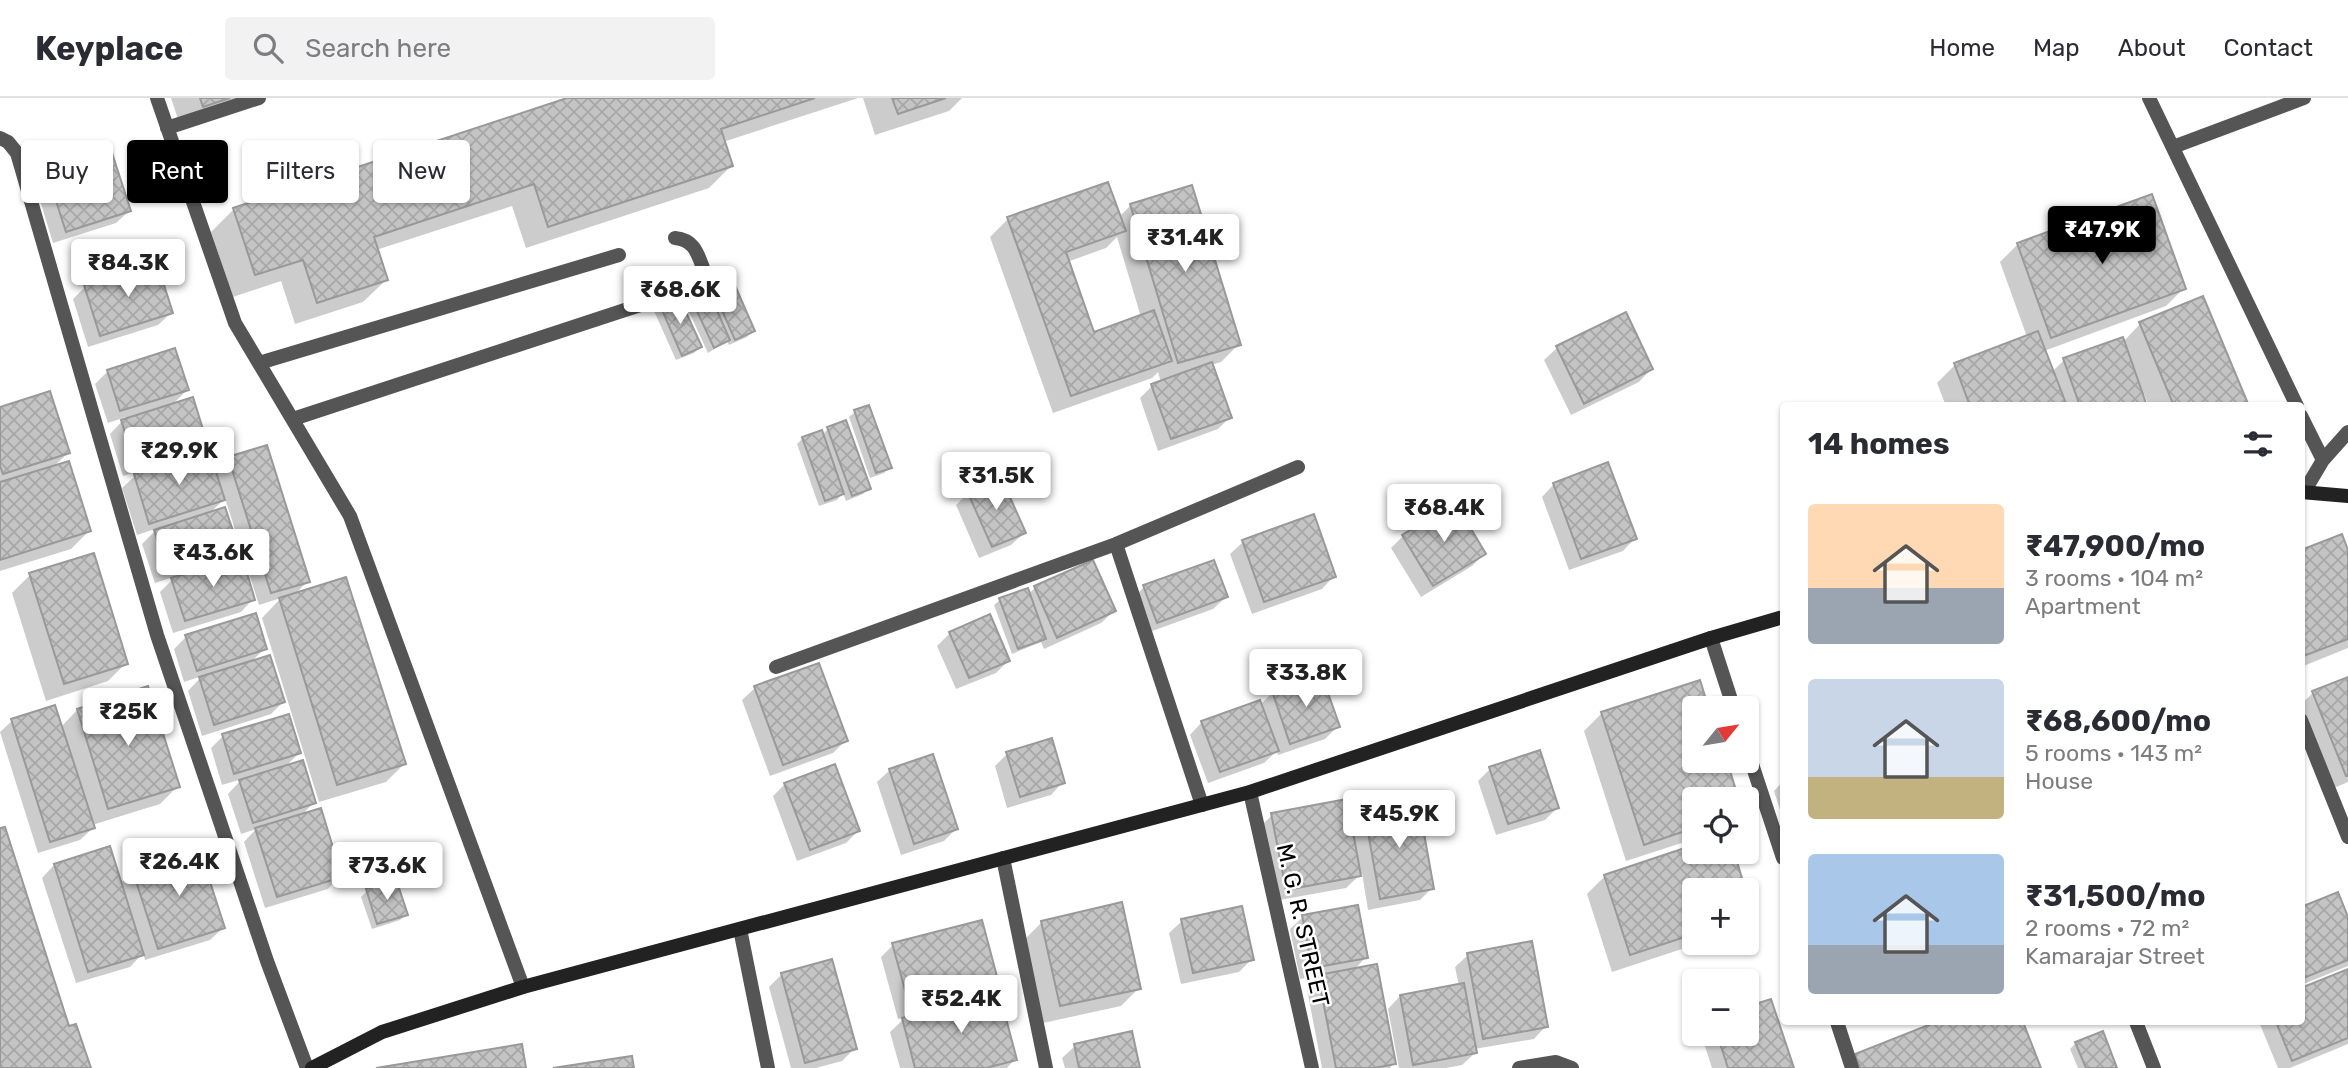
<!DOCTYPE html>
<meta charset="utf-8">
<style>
body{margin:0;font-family:Rubik,sans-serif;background:#f2f2f3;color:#2b2b33;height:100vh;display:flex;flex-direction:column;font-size:26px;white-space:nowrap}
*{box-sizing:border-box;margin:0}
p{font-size:23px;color:#7c7c81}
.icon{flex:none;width:38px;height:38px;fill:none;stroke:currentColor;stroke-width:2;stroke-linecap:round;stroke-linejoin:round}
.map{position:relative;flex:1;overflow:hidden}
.sheet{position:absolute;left:1780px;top:304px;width:525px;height:623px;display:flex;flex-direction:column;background:#fff;border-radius:7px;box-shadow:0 2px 5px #0004}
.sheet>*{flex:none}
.banner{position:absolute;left:21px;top:42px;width:665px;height:63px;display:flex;gap:14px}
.needle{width:46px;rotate:60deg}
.tools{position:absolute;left:1682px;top:598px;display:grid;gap:14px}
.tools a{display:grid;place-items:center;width:77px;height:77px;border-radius:7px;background:#fff;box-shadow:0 2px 5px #0004;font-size:35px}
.price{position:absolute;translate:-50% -60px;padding:0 16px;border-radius:7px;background:#fff;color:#222;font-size:23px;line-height:46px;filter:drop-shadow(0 2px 4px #0008)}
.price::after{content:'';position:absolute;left:50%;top:42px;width:21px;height:16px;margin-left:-10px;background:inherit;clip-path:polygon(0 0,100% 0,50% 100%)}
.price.selected{background:#000;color:#fff}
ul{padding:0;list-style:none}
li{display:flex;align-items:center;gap:21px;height:175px;padding:0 28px}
li span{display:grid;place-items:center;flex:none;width:196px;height:140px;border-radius:7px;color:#555}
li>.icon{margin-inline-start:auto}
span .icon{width:84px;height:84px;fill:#fffc;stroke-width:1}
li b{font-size:30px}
h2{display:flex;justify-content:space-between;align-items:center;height:84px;padding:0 28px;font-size:30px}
.pill{padding:0 24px;border-radius:7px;background:#fff;box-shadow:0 2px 5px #0004;font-size:24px;line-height:63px}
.pill.selected{background:#000;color:#fff}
header{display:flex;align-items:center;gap:42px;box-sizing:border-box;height:98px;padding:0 35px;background:#fff;border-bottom:2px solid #e1e1e2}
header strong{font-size:33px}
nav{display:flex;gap:38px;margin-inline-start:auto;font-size:24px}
.search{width:490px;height:63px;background:#f2f2f3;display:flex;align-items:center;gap:18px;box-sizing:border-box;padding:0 24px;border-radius:7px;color:#7c7c81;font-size:26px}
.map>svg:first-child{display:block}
.shadow{fill:#0003;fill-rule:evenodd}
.building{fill:url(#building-cross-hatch);stroke:#999;stroke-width:2}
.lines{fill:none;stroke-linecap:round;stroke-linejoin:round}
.lane{stroke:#555;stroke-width:14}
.street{stroke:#555;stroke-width:14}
.secondary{stroke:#222;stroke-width:14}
.labels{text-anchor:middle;stroke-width:5;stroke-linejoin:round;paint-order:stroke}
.street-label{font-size:23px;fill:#000;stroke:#fff}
</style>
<header>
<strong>Keyplace</strong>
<div class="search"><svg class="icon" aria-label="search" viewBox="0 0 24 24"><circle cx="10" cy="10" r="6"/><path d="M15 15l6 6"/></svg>Search here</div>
<nav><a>Home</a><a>Map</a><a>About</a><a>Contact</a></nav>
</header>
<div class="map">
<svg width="2348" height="970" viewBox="0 0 2348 970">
<defs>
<pattern id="building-cross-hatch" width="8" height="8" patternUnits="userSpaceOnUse" patternTransform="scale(1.75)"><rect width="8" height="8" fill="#c4c4c4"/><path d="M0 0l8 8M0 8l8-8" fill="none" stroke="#a7a7a7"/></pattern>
</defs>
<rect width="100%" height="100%" fill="#fff"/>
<!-- shadow -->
<path class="shadow" d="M171,0H258L181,30Z
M572,0H858L723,44L731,68L709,90L526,150L512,108L376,152L386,182L363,204L295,226L281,183L233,199L211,134L234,111Z
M863,0H962L949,13L875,37Z
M48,77L129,113L116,125L53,145L36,89Z
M1131,107L1239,246L1221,264L1211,267L1230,319L1218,331L1158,353L1140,300L1152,288L1161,285L1158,274L1152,280L1053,315L990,139L1008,121L1119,119ZM1117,139L1141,219L1093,236L1067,164L1106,150Z
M2018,146L2184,190L2166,208L2044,253L2052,274L2064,262L2123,244L2140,226L2247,308H2149L2144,296L2141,297L2145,308H1946L1937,285L1955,267L2027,239L2000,164Z
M85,189L171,215L158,227L88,249L73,201Z
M714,193L753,233L747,239L729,247L727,243L708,255L685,205L691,199H708Z
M660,207L700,249L694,255L676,262L654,213Z
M1625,216L1651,271L1639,284L1571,317L1544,262L1557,250Z
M108,273L187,292L171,308L205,344L188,361L214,375L229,361L308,483L294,497L404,666L386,684L319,704L262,520L281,500L259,507L225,400L208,417L237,450L221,466L253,501L241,514L173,535L160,494L176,478L155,485L142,446L158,430L137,437L122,390L135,378L153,372L152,369L123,378L110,336L126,319L108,325L95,286Z
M868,309L890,369L884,375L870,380L849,319L855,314Z
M0,311L68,355L53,369L89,433L71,451L0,473Z
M828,331L869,390L863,396L846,403L843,395L837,402L819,408L797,346L802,341L821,334L822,337Z
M1554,386L1635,440L1623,453L1569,472L1542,399Z
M968,395L1024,435L1011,447L979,460L956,407Z
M1403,438L1484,456L1472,468L1421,499L1391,450Z
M1243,444L1334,478L1322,491L1252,516L1230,456Z
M2301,454L2348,457V550L2301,569Z
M1092,465L1114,513L1101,525L1044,551L1041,544L1012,556L994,507L1000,502L1028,496L1035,490Z
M30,477L126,565L108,583L46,603L12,495Z
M1144,489L1226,499L1213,511L1144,536L1132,501Z
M950,535L1008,563L996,575L956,591L937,548Z
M186,539L265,550L251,564L283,604L271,616L202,638L188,593L202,578L184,584L174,551Z
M2348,581V684L2334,690L2301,606L2313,595Z
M755,590L846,642L833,655L770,678L742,602Z
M1273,594L1338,628L1325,641L1278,657L1277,653L1264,665L1208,685L1190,637L1202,624L1260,607Z
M1694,611V741L1626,763L1584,633L1602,615Z
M77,612L178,688L160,706L92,727L93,730L80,742L38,755L0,634L12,623L61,629Z
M223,638L299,655L285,669L314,704L301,718L340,778L328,791L265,810L244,744L256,731L241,736L228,696L242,681L222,687L211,650Z
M1007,656L1063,684L1051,697L1007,710L995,668Z
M1490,671L1557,710L1545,722L1496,737L1478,683Z
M890,672L956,731L944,743L901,757L877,684Z
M1783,683V721L1774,693Z
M785,686L858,733L846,745L797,763L773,698Z
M1365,713L1432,790L1420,802L1368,812L1362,775L1346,790L1274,803L1260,729L1272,717L1350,728Z
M1694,749V845H1700L1612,874L1587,796L1605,778Z
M54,767L120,786L133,773L223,830L210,842L145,862L143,855L130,869L76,885L42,780Z
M367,793L406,817L400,822L372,831L361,799Z
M1746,799L1752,816L1746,822Z
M2301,811L2348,824V868L2301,887Z
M1303,819L1366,859L1353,873L1394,965L1390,970H1322L1307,891L1321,878L1300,881L1290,831Z
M1182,823L1252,861L1239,874L1181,886L1169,835Z
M1042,824L1139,890L1121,908L1043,925L1024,842Z
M893,847L997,885L982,900L1015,961L1007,970H900L890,934L906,919L898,921L881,859Z
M1468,857L1546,928L1534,941L1474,951L1475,955L1462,967L1446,970H1399L1388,911L1400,898L1459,888L1455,869Z
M2348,873V946L2290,970H2278L2259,924H2301Z
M782,876L855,950L842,963L816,970H791L769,889Z
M1701,936H1746L1792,970H1712Z
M2076,945L2115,970H2078L2070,951Z
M1075,948L1138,970H1065L1062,960Z"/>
<!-- building -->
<path class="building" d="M200,0H230L203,9Z
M567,0H815L721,31L733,68L548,129L534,86L374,139L388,182L317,205L303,162L255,177L233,110Z
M892,0H946L898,16Z
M112,55L131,113L66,134L47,75Z
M1108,84L1126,133L1066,154L1094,234L1154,212L1172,263L1071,298L1007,119Z
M1192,87L1241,247L1178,265L1130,106Z
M2152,96L2186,191L2051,240L2017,145Z
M157,165L173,215L100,238L84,187Z
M733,183L755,233L735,242L713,192Z
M707,190L730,242L714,250L690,198Z
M678,197L702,249L682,258L659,205Z
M2203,198L2249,308H2174L2139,224Z
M1626,214L1653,271L1584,306L1556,248Z
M2038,233L2067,308H1970L1954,265Z
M2123,239L2147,308H2080L2063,260Z
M175,250L189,292L120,313L107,272Z
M1212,264L1232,320L1171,341L1151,286Z
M50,293L70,355L3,376L0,368V309Z
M193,299L207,344L135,366L121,322Z
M869,307L892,370L876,375L854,312Z
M846,322L871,391L852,398L827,329Z
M822,332L844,396L825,403L802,339Z
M267,347L310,484L271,495L228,359Z
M209,352L225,402L149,426L134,376Z
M69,363L91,433L0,462V384Z
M1608,364L1637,441L1581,461L1553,385Z
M1001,379L1026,435L992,449L967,393Z
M1455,404L1486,456L1433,488L1402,437Z
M225,409L239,451L167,474L154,432Z
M1314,416L1336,479L1264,504L1242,442Z
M2342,436L2348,452V541L2301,559V452Z
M94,455L128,566L64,586L29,475Z
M242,458L255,502L185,523L171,480Z
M1093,462L1116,513L1057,540L1034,488Z
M1214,462L1228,499L1157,525L1143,487Z
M346,479L406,666L337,687L279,500Z
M1028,490L1046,541L1018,551L999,500Z
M256,515L267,551L197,573L185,537Z
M990,516L1010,563L969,580L949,534Z
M270,557L285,604L214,627L199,579Z
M819,565L848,643L783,667L754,588Z
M1321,575L1340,629L1290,646L1272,593Z
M2348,579V678H2346L2312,593Z
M1700,582L1709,611H1694V663H1727L1739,702H1694V730L1644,747L1601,614Z
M148,588L180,689L108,711L77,611Z
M1260,602L1279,653L1220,674L1201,623Z
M55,607L95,730L50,744L11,621Z
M289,616L301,655L234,676L222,636Z
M1052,640L1065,685L1020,699L1006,654Z
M1540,652L1559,710L1508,726L1489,669Z
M933,656L958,731L914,746L889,671Z
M303,662L316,705L253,725L239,682Z
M835,666L860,733L810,752L784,685Z
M1347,701L1361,778L1286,792L1271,715Z
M1418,702L1434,791L1380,801L1364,712Z
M321,710L342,779L277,799L255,730Z
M5,729L69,928L76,926L91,970H0V730Z
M1694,747V754H1734L1746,793H1694V836L1630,857L1604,777Z
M110,748L144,857L88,874L54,766Z
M199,750L225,830L158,851L132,771Z
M396,781L408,817L377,826L366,791Z
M2338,794L2348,819V862L2301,881V809Z
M1122,804L1141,891L1060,908L1041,823Z
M1358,807L1368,860L1312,870L1302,817Z
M1242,808L1254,862L1193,875L1181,821Z
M982,822L999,886L910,910L892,845Z
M1532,843L1548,929L1483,941L1467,855Z
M832,861L857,951L805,965L781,875Z
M1377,866L1396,966L1374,970H1336L1318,877Z
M2348,871V940L2292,963L2276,924H2301V890Z
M1464,885L1477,955L1413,967L1400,897Z
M999,894L1017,962L986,970H915L902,920Z
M1771,901L1794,970H1728L1717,936H1746V909Z
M1936,924H2023L2041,970H1860L1855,956Z
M1132,933L1140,970H1079L1074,946Z
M2103,933L2117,970H2086L2075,944Z
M522,946L526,970H376Z
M632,958L634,970H553Z"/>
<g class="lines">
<!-- lane -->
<path class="lane" d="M157,0L235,225L350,418L523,889
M167,30L259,0
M259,265L619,157
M293,321L695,189L705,175C698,158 696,142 675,140"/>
<!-- street -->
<path class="street" d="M2149,0L2297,308
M0,40L8,44L17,55L157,537L267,863L307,970
M2173,49L2304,0
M2301,318L2323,362
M2304,394L2323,362L2348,334
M1116,446L1298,369
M1711,540L1734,611
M776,569L1116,446L1202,707
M2301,622L2348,739
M1746,648L1783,760
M1250,694L1312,970
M1003,760L1046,970
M740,831L768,970
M1837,924L1852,970
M2136,924L2154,970
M1519,970L1556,964L1572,970"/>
<!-- secondary -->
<path class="secondary" d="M2301,394L2348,398
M312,970L382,934L523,889L1250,694L1711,540L1783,519"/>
</g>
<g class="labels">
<!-- street labels -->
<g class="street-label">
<text transform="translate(1303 827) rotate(77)" y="8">M. G. R. STREET</text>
</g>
</g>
</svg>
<div class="tools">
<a><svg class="needle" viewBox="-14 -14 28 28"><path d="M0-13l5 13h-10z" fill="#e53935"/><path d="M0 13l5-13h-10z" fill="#7c7c81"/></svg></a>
<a><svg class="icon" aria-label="locate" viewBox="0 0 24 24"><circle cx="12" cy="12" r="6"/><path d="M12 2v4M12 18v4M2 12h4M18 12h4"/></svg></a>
<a>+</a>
<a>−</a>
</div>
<b class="price selected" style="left:2102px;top:168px">₹47.9K</b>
<b class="price" style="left:1185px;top:176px">₹31.4K</b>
<b class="price" style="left:128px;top:201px">₹84.3K</b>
<b class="price" style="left:680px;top:228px">₹68.6K</b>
<b class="price" style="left:179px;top:389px">₹29.9K</b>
<b class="price" style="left:996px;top:414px">₹31.5K</b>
<b class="price" style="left:1444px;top:446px">₹68.4K</b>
<b class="price" style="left:213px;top:491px">₹43.6K</b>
<b class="price" style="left:1306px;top:611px">₹33.8K</b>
<b class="price" style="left:128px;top:650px">₹25K</b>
<b class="price" style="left:1399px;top:752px">₹45.9K</b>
<b class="price" style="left:179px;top:800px">₹26.4K</b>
<b class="price" style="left:387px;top:804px">₹73.6K</b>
<b class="price" style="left:961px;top:937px">₹52.4K</b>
<div class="banner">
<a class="pill">Buy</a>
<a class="pill selected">Rent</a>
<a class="pill">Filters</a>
<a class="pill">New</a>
</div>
<section class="sheet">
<h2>14 homes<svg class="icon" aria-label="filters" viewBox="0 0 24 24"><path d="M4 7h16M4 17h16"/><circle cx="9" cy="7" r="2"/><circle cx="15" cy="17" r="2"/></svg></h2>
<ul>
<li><span style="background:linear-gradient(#ffd9b3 60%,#9aa5b1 0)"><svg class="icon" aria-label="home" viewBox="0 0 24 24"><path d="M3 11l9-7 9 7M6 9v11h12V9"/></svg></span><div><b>₹47,900/mo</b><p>3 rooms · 104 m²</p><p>Apartment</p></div></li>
<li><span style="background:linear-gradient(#c9d6e8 70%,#c2b280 0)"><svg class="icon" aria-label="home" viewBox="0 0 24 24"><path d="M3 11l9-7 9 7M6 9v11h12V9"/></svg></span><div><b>₹68,600/mo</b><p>5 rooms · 143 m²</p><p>House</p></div></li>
<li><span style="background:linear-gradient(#a9c7e8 65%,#9aa5b1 0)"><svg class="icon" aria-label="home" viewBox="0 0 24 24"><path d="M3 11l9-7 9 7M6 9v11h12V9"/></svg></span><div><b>₹31,500/mo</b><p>2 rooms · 72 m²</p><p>Kamarajar Street</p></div></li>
</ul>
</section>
</div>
